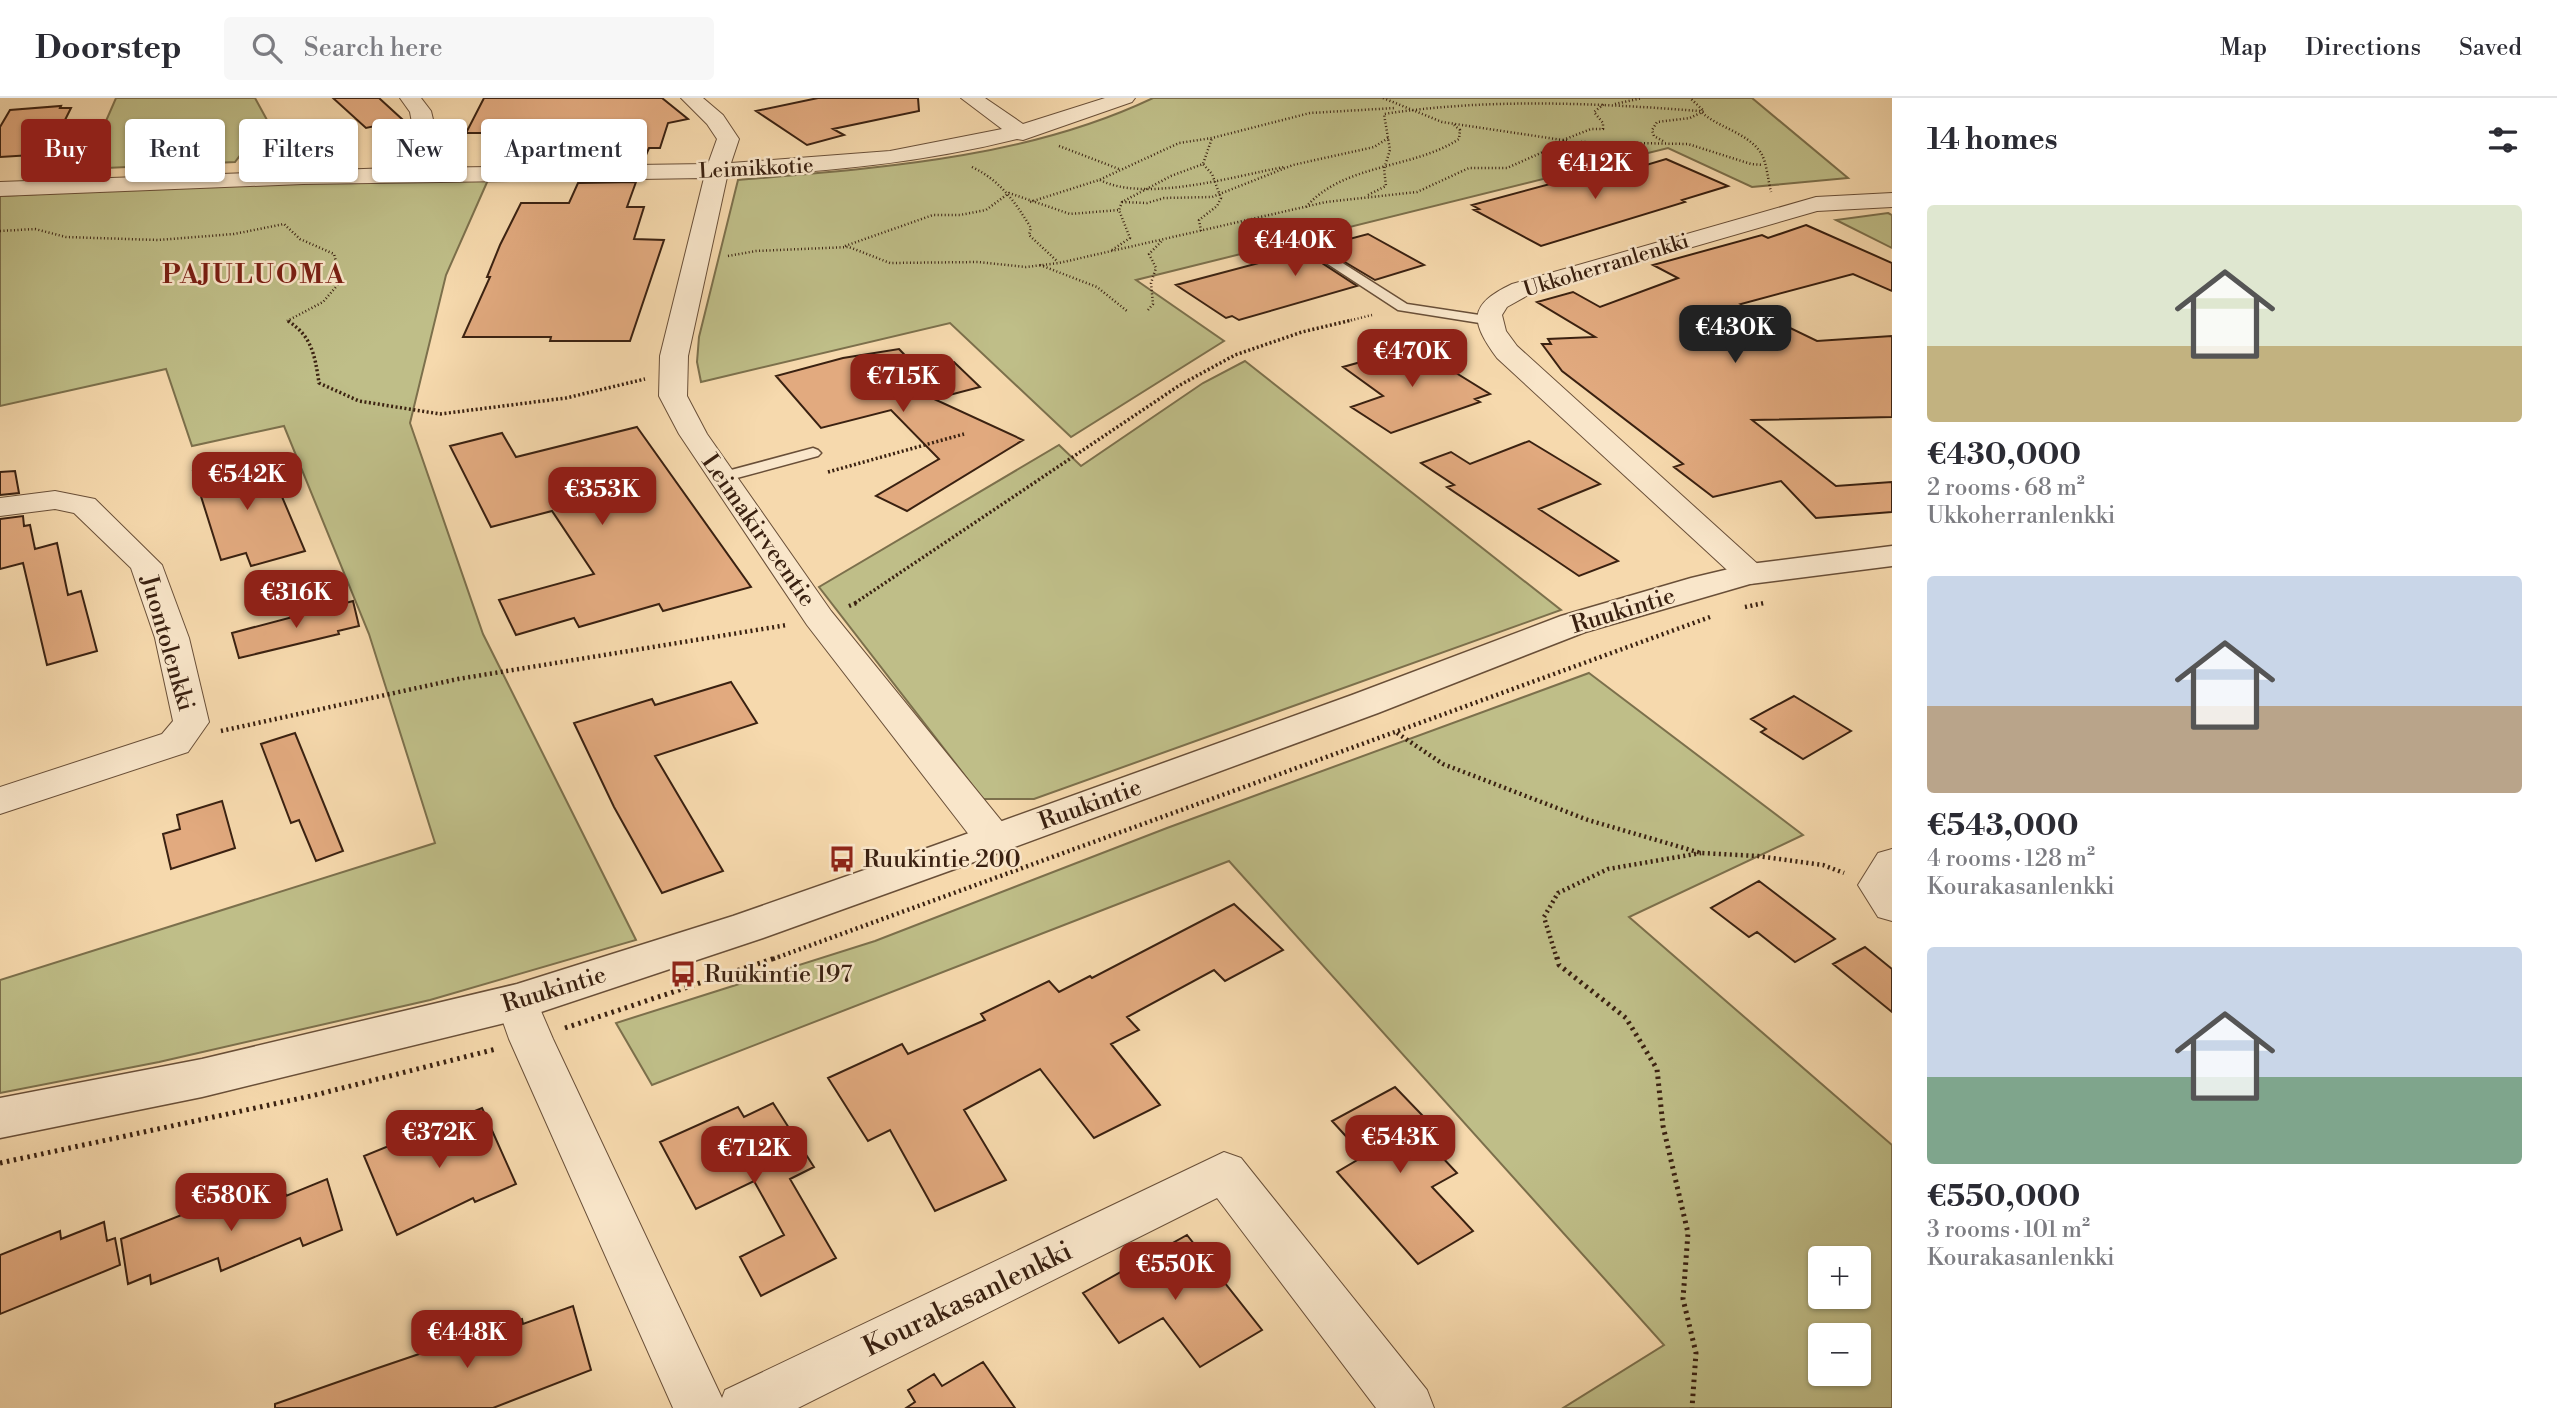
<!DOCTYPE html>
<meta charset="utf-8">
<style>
body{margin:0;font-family:"Libre Bodoni",serif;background:#f7f7f7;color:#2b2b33;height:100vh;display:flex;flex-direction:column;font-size:26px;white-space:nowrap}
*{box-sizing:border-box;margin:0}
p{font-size:23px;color:#7c7c81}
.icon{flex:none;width:38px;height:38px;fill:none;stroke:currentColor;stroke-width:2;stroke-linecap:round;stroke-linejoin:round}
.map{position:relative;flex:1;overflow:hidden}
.panel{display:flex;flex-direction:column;background:#fff;width:665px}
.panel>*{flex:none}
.banner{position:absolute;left:21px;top:21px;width:665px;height:63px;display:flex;gap:14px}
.buttons{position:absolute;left:1808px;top:1148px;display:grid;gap:14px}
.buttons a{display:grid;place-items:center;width:63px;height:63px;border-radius:7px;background:#fff;box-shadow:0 2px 5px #0004;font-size:35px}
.price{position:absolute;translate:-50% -60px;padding:0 16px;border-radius:14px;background:#8f2418;color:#fff;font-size:23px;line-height:46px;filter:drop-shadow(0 2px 4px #0008)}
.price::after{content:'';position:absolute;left:50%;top:42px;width:21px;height:16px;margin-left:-10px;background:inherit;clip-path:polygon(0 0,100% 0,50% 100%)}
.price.current{background:#222;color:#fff}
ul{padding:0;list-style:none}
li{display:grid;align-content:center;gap:14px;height:371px;padding:0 35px}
li span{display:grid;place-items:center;height:217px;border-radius:7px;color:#555}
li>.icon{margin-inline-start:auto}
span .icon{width:126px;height:126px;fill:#fffc;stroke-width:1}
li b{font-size:30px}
h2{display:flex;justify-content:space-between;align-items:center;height:84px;padding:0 35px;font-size:30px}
.tag{padding:0 24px;border-radius:7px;background:#fff;box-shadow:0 2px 5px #0004;font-size:24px;line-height:63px}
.tag.current{background:#8f2418;color:#fff}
header{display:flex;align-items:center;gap:42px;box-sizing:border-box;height:98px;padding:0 35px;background:#fff;border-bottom:2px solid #e1e1e2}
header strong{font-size:33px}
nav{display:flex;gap:38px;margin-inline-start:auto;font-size:24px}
.search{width:490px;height:63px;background:#f7f7f7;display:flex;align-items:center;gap:18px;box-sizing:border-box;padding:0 24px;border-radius:7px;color:#7c7c81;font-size:26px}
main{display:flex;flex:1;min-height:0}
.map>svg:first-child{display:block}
.green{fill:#bfbe88;stroke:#7c704c;stroke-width:2;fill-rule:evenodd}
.building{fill:#e2aa7f;stroke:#3a2111;stroke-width:2}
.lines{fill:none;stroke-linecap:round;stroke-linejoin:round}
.service-casing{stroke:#694f38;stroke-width:3}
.minor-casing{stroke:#694f38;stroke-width:2}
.tertiary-casing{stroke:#694f38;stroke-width:3}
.path-far3{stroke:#3a2111;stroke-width:2.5;stroke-dasharray:1 2.5;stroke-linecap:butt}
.path-far2{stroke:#3a2111;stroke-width:3.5;stroke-dasharray:2 2.5;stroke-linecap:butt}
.path-far1{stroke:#3a2111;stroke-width:4.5;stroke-dasharray:2 3.5;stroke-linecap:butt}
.path{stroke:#3a2111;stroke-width:5;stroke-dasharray:2.5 4.5;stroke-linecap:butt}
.service{fill:#f9e6ca;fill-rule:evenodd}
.minor{fill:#f9e6ca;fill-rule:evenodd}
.tertiary{fill:#f9e6ca;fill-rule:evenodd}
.labels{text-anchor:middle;stroke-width:5;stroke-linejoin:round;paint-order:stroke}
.far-street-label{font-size:21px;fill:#3a2111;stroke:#f9e6ca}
.street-label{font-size:24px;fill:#3a2111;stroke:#f9e6ca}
.poi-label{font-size:24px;fill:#3a2111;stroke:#f9e6ca;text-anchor:start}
.far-district-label{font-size:26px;font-weight:bold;letter-spacing:2px;fill:#7a1f14;stroke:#f9e6ca}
.near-street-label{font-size:28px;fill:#3a2111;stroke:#f9e6ca}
</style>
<header>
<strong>Doorstep</strong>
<div class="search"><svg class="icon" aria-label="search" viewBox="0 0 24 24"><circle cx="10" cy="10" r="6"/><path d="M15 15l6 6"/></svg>Search here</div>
<nav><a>Map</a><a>Directions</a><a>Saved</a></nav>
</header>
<main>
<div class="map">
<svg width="1892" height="1310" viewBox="0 0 1892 1310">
<rect width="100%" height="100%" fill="#f6d9ad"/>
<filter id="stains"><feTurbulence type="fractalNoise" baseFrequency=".00286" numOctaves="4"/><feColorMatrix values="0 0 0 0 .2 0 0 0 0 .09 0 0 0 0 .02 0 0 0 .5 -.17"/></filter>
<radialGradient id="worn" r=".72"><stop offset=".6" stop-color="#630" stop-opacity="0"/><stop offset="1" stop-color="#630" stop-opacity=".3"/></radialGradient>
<!-- green -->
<path class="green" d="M116,0H255L267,22L235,64L85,71Z
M1153,0H1752L1848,80L1752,89L1668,50L1136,182L1224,243L1071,339L950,225L701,284L697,264L699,239L738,82C877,70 1025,61 1153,0Z
M488,82L446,177L410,325L483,536L636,842L430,902L159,964L0,995V882L435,745L369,536L284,328L192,348L166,271L0,308V98L283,83Z
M1888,115L1892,117V150L1836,122Z
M1245,263L1561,512L1034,701H983L819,489L1059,347L1081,368L1203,285Z
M1589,575L1803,737L1629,819L1892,1047V1310H1563L1664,1247L1229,763L652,987L616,925L875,843L1167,730ZM1820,1160H1858V1199H1820ZM1820,1237H1858V1276H1820Z"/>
<!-- building -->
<path class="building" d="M333,0H379L403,22L366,30Z
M484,0H662L688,21L668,25L660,50H649L643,64L586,65L593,50H564L568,40H500L501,38H487L488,35H466Z
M818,0H918L919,13L833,31L844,37L807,47L756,13Z
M61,8L60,10H71L48,56L0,59V29L10,12Z
M1666,61L1728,88L1682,102L1685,104L1541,148L1474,112L1479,111L1472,107L1613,69L1623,74Z
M636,84L627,109H644L634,141L664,142L630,243H550L551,239H463L490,179H487L500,147L521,105H569L578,85Z
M1806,127L1892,165V193L1853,176L1741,206L1817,243L1892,238V319L1752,322L1836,388L1892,384V414L1816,420L1781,383L1713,399L1674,369L1683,366L1562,273L1542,246H1551L1548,241L1595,239L1537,204L1573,194L1600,209L1678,180L1653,167L1762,137L1768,140Z
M1368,136L1424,167L1375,182L1321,150L1314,155L1316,161L1357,188L1239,222L1232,218L1226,220L1176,187Z
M1414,249L1490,296L1475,301L1480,304L1391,335L1351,309L1383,298L1343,269Z
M899,251L919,272L954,264L980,289L934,301L1023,342L907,413L876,398L939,361L891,312L821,330L776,278L843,260Z
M637,329L751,489L663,513L659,506L579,529L574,520L516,537L499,502L594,476L552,413L491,429L450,348L502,335L516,359Z
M1529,343L1600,386L1539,411L1618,463L1579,478L1447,389L1454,387L1421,365L1451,354L1470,366Z
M260,357L273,395L280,394L305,453L251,468L246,455L221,462L193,373Z
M15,373L19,395L0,397V374Z
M23,418L24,428L30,427L35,451L57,445L68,497L81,493L97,553L47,567L23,465L0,471V421Z
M353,503L359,528L338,533L339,536L239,560L232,535Z
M731,584L757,625L655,658L723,773L662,795L614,709L574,625L652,601L655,607Z
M1794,598L1851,633L1803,661L1761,634L1766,631L1751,621Z
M295,635L343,753L316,763L299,722L291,725L261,646Z
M222,703L235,750L171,771L163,736L180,731L177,717Z
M1759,783L1835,841L1795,864L1757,834L1749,839L1711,810Z
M1234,806L1283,852L1225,883L1214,872L1127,919L1139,932L1111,946L1160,1007L1094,1040L1040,971L964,1012L1006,1082L935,1113L890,1032L868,1043L828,980L902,946L908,956L985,922L981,916L1049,883L1059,894L1090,878L1092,880Z
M1865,849L1892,871V914L1833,866Z
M1395,989L1422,1017L1409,1024L1457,1075L1432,1089L1473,1133L1418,1166L1337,1074L1364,1058L1332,1023Z
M773,1005L814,1069L790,1081L836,1160L761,1198L740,1159L784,1137L754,1083L696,1111L660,1044L738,1009L744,1019Z
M482,1010L516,1086L475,1104L473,1100L397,1137L364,1058Z
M327,1081L342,1132L303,1148L300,1140L221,1173L218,1160L151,1186L150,1177L128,1186L121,1141L199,1110L201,1119L283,1087L286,1098Z
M104,1124L107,1143L115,1140L120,1167L0,1216V1157L60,1133L61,1141Z
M1187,1137L1262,1232L1200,1269L1163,1220L1119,1245L1083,1195Z
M573,1208L591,1272L493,1310H275V1306L375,1271L522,1221L523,1226Z
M983,1264L1015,1310H906L915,1304L908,1292L934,1276L942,1288Z"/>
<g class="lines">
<!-- service casing -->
<g class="service-casing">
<path id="service" d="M1322,152L1407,206L1486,218L1493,222L1486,226L1398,212L1317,159L1316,156Z
M813,350L818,352L821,355L818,358L722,384L714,379L716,376Z"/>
</g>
<!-- minor casing -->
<g class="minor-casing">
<path id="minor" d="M400,0H421L431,13L435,30L413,70L708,66L717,41L707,26L681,0H703L723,17L739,41L731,65L890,53L1002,31L961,0H985L1023,26L1105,0H1135L1132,4L1023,42L1017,41C921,65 825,74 727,79L688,258L687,298L707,336L831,513L1008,731L1013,741L1008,751L994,755L980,751L807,527L679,336L659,298L660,258L704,80L303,86L0,98V84L391,70L413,30L410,14Z
M1892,95V109L1817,113L1530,196L1507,209L1502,217L1506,233L1517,248L1761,469L1766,476L1761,483L1750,486L1739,483L1497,260C1470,223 1468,207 1512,186L1816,99Z
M55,393L95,401L162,467L189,540L209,624L188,654L0,716V689L162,636L173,623L155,540L131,470L74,415L55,411L0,418V400Z
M1892,751V823L1878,819L1858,787L1878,755Z
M517,887L532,892L553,941L722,1300L725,1292L1224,1054L1241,1060L1427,1292L1434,1310H1376L1217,1100L798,1310H673L509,941L496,904L502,892Z"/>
</g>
<!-- tertiary casing -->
<g class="tertiary-casing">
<path id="tertiary" d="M1892,448V468L1750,486L1585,534L1378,615L963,768L763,840L517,922L202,999L0,1040V1000L202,961L517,886L733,818L933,748L1352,597L1561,518L1691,480L1750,466Z"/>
</g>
<!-- path-far3 -->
<path class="path-far3" d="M1383,0L1442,24L1569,43
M1615,6L1642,0
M1563,42L1591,31H1603V25L1594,14L1604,6
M1663,43L1654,38L1652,32L1657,24L1690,20L1704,13L1690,0
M1581,44L1688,46L1751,66L1763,67
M1059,48L1119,71
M972,69C1001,83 1015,104 1031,130L1029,137L1058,164
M1100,82C1145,105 1235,78 1284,69
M1368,97L1386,88L1384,71L1390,52L1384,16C1488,0 1595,5 1700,13C1718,30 1747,34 1761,55C1767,65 1768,83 1771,94
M1030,104L1099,82L1179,45L1212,40L1310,15L1395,10
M1122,104L1147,105L1164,100L1212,99L1293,67L1374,49L1390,39
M1306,109C1344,65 1414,71 1459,41L1460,32L1454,27
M0,133L35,131L66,139L158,142L234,136L284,126L300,141L334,156L341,183L323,204L287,223
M1201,133L1199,122L1217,108L1221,100L1212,76L1203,66
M845,148L933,117H960L986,112L1009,95L1070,116L1119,112
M1112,152L1130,140L1119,112L1122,104L1171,78L1203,66L1212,40
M728,158L756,153L849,149L890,165L978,164L1026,169L1059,165L1326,104L1417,94L1469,70H1507L1561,46L1582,44
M1040,167L1097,189L1127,213
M1148,212L1153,206L1151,185L1156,170L1149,156L1162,143
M1344,224L1372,217"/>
<!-- path-far2 -->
<path class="path-far2" d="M288,223C312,238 315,258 319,285L359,303L440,316L566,300L645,281
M828,374L964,336
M855,505L1180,287L1235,257L1302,234L1352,222"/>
<!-- path-far1 -->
<path class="path-far1" d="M849,508L859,504
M1745,509L1764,505
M221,633L458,581L787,527
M1397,635L1443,666L1588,722L1701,755L1758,758L1823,767L1844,775
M773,861L1710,519
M1557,861L1544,819L1558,795L1608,771L1701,755"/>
<!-- path -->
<path class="path" d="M1557,859L1559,867L1626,920L1657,971L1663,1028L1688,1135L1683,1201L1696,1255L1692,1310
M565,930L778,859
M0,1065L311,998L496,951"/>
<!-- service -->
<use href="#service" class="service"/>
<!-- minor -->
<use href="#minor" class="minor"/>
<!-- tertiary -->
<use href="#tertiary" class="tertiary"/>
</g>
<!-- icons -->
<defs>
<g id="bus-bare" transform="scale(2.1)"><path d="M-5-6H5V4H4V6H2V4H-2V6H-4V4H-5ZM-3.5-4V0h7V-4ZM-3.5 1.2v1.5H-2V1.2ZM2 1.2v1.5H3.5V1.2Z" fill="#8f2418" stroke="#f9e6ca" stroke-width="2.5" paint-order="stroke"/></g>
</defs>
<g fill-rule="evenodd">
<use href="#bus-bare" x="842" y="761"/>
<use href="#bus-bare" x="683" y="876"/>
</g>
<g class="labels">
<!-- far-street labels -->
<g class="far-street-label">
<text transform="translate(756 70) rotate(-3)" y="7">Leimikkotie</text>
<text transform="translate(1606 167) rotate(-17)" y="7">Ukkoherranlenkki</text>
</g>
<!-- street labels -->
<g class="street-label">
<text transform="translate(759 432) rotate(55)" y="8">Leimakirveentie</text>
<text transform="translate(1623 512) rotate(-17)" y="8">Ruukintie</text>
<text transform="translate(168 545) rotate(74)" y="8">Juontolenkki</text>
<text transform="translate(1090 706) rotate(-20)" y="8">Ruukintie</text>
<text transform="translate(554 891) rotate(-17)" y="8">Ruukintie</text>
</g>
<!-- poi labels -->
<g class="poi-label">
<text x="863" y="769">Ruukintie 200</text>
<text x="704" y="884">Ruukintie 197</text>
</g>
<!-- far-district labels -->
<g class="far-district-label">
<text x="254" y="185">PAJULUOMA</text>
</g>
<!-- near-street labels -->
<g class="near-street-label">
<text transform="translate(967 1200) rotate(-26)" y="10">Kourakasanlenkki</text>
</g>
</g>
<rect width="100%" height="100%" filter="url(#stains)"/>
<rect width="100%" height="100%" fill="url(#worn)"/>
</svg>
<div class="buttons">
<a>+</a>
<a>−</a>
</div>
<b class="price" style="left:1595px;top:103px">€412K</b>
<b class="price" style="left:1295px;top:180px">€440K</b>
<b class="price current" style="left:1735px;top:267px">€430K</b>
<b class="price" style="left:1412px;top:291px">€470K</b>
<b class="price" style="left:903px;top:316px">€715K</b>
<b class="price" style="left:247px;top:414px">€542K</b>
<b class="price" style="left:602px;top:429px">€353K</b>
<b class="price" style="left:296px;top:532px">€316K</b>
<b class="price" style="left:439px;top:1072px">€372K</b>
<b class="price" style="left:1400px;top:1077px">€543K</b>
<b class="price" style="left:754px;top:1088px">€712K</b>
<b class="price" style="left:231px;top:1135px">€580K</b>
<b class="price" style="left:1175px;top:1204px">€550K</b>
<b class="price" style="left:467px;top:1272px">€448K</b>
<div class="banner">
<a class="tag current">Buy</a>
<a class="tag">Rent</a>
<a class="tag">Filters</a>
<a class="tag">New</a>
<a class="tag">Apartment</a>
</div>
</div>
<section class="panel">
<h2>14 homes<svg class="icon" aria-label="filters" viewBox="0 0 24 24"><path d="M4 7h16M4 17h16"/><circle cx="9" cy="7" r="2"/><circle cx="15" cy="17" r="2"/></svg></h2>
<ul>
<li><span style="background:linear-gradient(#dfe7d0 65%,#c2b280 0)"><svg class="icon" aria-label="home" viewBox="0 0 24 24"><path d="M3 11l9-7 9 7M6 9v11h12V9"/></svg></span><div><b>€430,000</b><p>2 rooms · 68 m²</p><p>Ukkoherranlenkki</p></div></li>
<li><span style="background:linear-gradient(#c9d6e8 60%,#b9a48a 0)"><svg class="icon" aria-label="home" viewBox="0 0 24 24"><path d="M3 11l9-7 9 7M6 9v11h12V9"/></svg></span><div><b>€543,000</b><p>4 rooms · 128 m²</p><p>Kourakasanlenkki</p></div></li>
<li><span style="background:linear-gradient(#c9d6e8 60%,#7fa58c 0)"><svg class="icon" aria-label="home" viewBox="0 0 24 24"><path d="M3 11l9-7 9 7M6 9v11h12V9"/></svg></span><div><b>€550,000</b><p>3 rooms · 101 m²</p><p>Kourakasanlenkki</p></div></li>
</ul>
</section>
</main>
